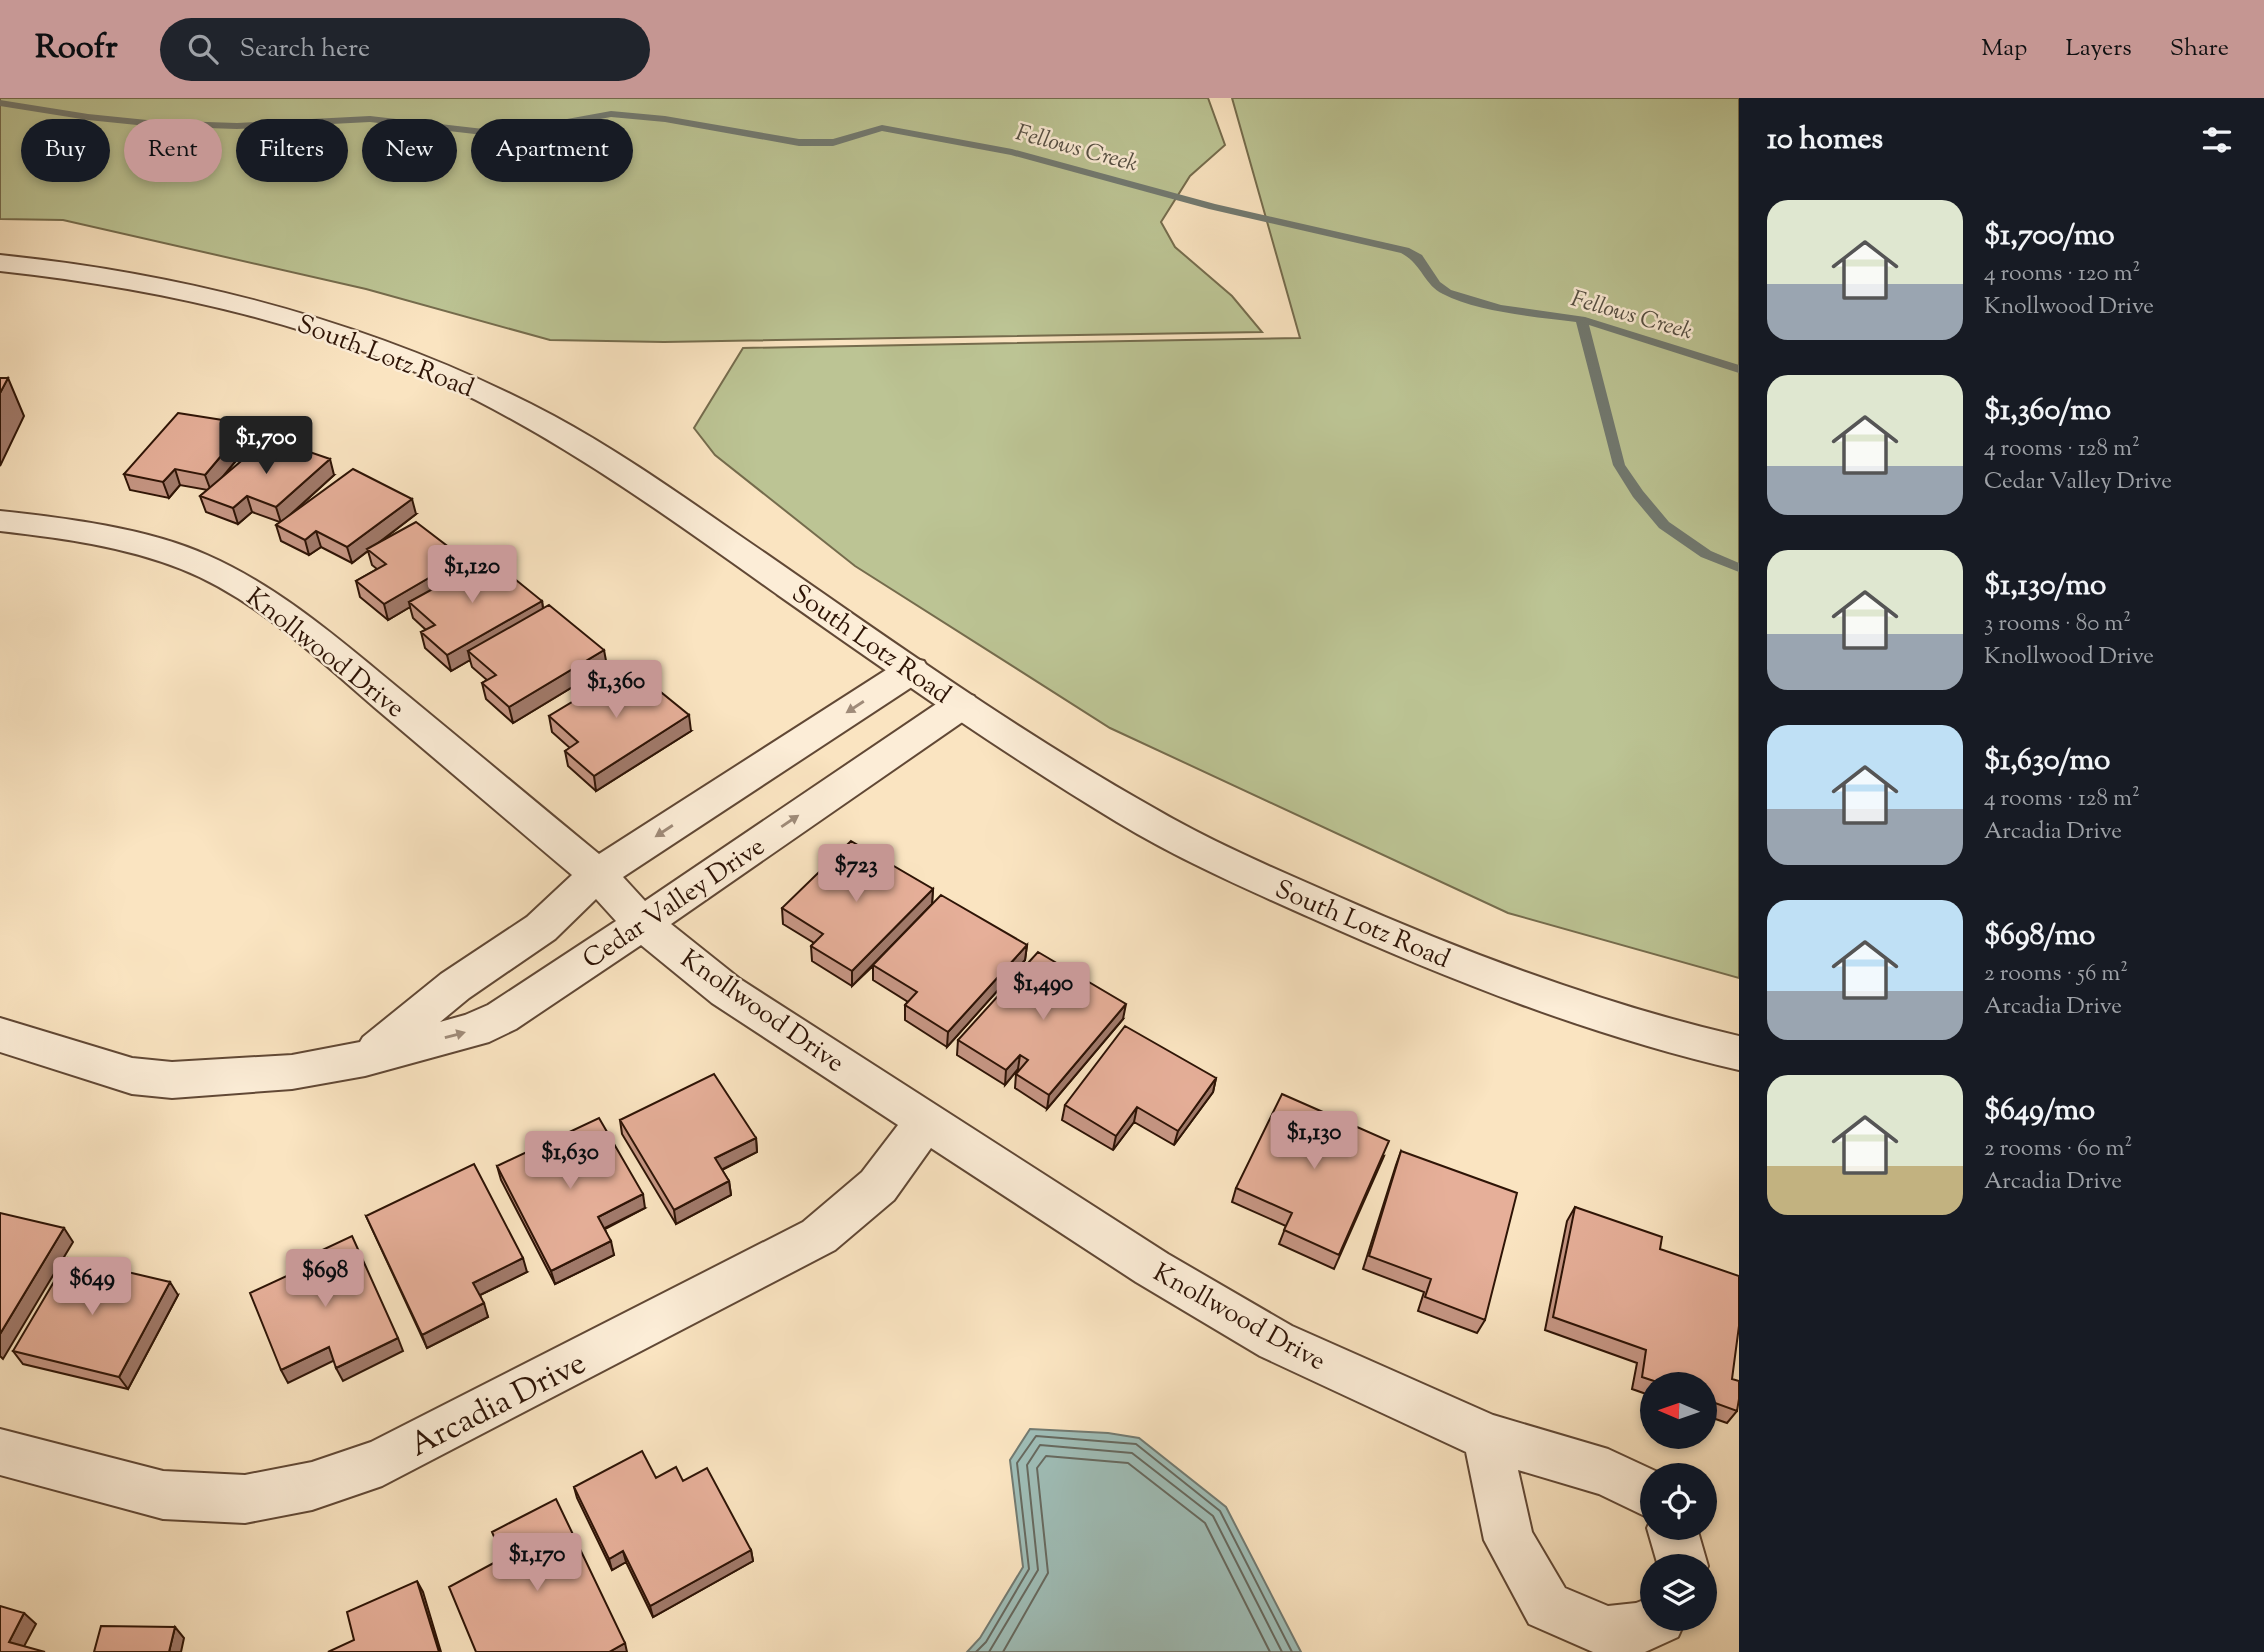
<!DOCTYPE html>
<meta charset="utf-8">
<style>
body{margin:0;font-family:"Sorts Mill Goudy",serif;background:#20242c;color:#f1f3f6;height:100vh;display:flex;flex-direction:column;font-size:26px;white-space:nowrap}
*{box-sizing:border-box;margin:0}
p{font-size:23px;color:#9ea1a6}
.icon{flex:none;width:38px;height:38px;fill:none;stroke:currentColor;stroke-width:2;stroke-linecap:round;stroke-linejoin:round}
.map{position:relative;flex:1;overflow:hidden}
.sheet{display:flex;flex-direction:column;background:#171b24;width:525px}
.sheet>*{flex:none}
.hud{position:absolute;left:21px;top:21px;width:665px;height:63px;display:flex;gap:14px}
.needle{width:46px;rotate:272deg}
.tools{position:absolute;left:1640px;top:1274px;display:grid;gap:14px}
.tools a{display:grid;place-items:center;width:77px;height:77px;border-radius:50%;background:#171b24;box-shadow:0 4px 10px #0003;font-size:35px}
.price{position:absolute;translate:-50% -60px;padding:0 16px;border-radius:7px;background:#c59692;color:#111;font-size:23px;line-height:46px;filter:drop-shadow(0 2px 4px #0008)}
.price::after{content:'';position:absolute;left:50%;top:42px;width:21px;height:16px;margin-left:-10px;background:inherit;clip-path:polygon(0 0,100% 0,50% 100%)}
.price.on{background:#222;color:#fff}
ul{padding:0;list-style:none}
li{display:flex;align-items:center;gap:21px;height:175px;padding:0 28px}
li span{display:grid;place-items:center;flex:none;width:196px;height:140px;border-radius:21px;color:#555}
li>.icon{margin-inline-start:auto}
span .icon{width:84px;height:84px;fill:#fffc;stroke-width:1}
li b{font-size:30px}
h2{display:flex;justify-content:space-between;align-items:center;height:84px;padding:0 28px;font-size:30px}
.pill{padding:0 24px;border-radius:32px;background:#171b24;box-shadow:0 4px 10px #0003;font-size:24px;line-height:63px}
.pill.on{background:#c59692;color:#111}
header{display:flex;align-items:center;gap:42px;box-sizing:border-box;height:98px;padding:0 35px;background:#c59692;color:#111}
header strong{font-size:33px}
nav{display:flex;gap:38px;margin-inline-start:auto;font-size:24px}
.search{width:490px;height:63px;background:#20242c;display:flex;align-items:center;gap:18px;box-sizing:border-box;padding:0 24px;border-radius:38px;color:#9ea1a6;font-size:26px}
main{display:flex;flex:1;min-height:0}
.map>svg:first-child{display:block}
.green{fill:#bcc494;stroke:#756c4d;stroke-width:2}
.water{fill:#9fbeb8;stroke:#727a71;stroke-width:2}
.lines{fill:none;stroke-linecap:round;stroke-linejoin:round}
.shore{stroke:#66695f;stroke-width:2}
.stream{fill:#727a71;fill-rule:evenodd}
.minor-casing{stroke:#614835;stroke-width:4}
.tertiary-casing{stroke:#614835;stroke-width:4}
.minor{fill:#fcedd7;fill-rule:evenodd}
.tertiary{fill:#fcedd7;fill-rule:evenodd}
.wall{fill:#c69684;stroke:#2e1406;stroke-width:2}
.shaded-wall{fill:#a17a6b;stroke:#2e1406;stroke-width:2}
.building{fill:#e6af99;stroke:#2e1406;stroke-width:2}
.oneway{fill:#9f8b79}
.labels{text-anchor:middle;stroke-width:5;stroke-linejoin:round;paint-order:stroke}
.far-water-label{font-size:23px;font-style:italic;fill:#565044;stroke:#fcedd7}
.street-label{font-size:26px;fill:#2e1406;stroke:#fcedd7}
.near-street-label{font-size:32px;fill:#2e1406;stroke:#fcedd7}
</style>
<header>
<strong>Roofr</strong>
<div class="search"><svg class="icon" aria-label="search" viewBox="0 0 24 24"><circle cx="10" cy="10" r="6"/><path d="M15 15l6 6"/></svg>Search here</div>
<nav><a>Map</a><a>Layers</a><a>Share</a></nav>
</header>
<main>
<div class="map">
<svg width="1739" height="1554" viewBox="0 0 1739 1554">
<rect width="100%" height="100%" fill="#fae4c1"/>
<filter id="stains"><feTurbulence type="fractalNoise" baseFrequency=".00286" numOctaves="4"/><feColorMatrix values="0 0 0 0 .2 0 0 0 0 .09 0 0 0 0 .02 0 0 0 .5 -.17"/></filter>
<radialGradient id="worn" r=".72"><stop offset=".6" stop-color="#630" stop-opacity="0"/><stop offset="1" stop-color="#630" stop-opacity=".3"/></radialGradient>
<!-- green -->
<path class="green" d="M0,0H1208L1225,47L1190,78L1161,124L1175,149L1232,198L1262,234L664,244L550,242L366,191L63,122L0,121Z
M1232,0H1739V880L1508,815L1110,630L855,468L715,357L694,330L743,250L1300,240Z"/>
<!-- water -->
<path class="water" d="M1030,1331L1108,1335L1139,1340L1226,1409L1301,1554H967L980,1540L1023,1469L1010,1362Z"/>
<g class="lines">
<!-- shore -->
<path class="shore" d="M976,1554L986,1544L1029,1471L1017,1365L1036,1338L1136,1346L1220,1413L1292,1554
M989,1554L1038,1472L1027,1367L1040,1347L1132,1355L1213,1418L1282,1554
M1003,1554L1048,1475L1037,1370L1046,1358L1128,1365L1205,1425L1270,1554"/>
<!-- stream -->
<path class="stream" d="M0,2L88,16L147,22L237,25L370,18L501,33L611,13L665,18L799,41H833L882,27L1012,51L1215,106L1409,150L1422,157L1440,184L1451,192L1501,207L1585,219L1739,267V275L1589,227L1625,367L1643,393L1669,424L1711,453L1739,465V474L1701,459L1659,430L1633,399L1613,367L1576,224C1537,219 1477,214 1443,196C1424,187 1422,166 1401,155L1209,111L1011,57L882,33L833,48H799L665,24L611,19L501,39L370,24L237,31L147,28L88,22L0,8Z"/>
<!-- minor casing -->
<g class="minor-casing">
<path id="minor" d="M0,413C65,420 147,430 207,457C280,489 341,543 402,593C468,647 533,702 599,756L900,563L912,560L924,563L929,572L924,581L623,779L645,803L948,598L961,594L974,598L979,607L974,616L671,826L740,881L1168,1156L1292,1228L1493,1317L1608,1351L1664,1377H1652V1430H1697L1708,1468L1704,1477V1468H1658L1647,1430L1651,1421L1599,1396L1518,1372L1532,1434L1565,1490L1608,1508L1636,1505L1652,1499V1521H1686L1678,1539L1645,1554H1593L1529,1526L1484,1442L1466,1354L1260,1258L1136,1184L931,1050L894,1102L835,1152L382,1388L312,1412L245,1425L163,1421L0,1377V1331L163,1373L245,1377L312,1364L371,1344L803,1124L862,1074L898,1027L712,905L641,847L516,931L489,944L365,978L292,991L172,1000L132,996L0,954V920L132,960L172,964L292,957L360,944L363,939L441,876L527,819L572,777C506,721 440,665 374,609C315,558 254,500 181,471C123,448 61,440 0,433ZM596,801L616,823L488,907L465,917L440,924L469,900L555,841Z"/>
</g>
<!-- tertiary casing -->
<g class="tertiary-casing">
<path id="tertiary" d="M0,157C195,177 380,226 554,318C628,358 696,408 765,455C892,543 1019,634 1154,710C1212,744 1275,771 1337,798C1466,855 1601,906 1739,938V972C1591,938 1447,881 1309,819C1244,790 1178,761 1117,724C1001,654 889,575 778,497C680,427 583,357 476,302C327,227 165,191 0,173Z"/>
</g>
<!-- minor -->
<use href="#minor" class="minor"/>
<!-- tertiary -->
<use href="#tertiary" class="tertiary"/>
</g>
<!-- wall -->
<path class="wall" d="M248,326L253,342L220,382L334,377L288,419L416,416L376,447L463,460L466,473L542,503L543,510L607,568L513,625L486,601L482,585L487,582L472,569L470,562L451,573L425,550L421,534L426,532L413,520L410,509L388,522L360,499L356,483L377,471L372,467L368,453L352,465L321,449L309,457L281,443L276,427L280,424L252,414L238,426L206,414L200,398L208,392L180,387L169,400L130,392L124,376Z
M549,618L691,633L596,693L568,668L565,653L570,650L552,634Z
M933,791L932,806L1027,847L1025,862L947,949L905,922V907L908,904L873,882V868L852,888L812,863L811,848L814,845L783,826L782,810Z
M1123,921L1047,1011L1015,990L1016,976L1019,972L1018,971L1005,987L957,957L958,942Z
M1216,980L1213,994L1174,1047L1134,1024L1113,1052L1062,1022L1065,1007Z
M620,1022L756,1040L757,1054L722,1072L729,1083L731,1097L676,1126L622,1036Z
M1401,1053L1485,1222L1477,1235L1418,1213L1424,1194L1363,1171L1396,1067Z
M1384,1058L1334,1171L1279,1146L1286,1128L1232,1104L1236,1090Z
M497,1068L645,1110L605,1131L614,1157L555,1186L501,1082Z
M1575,1109L1660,1151L1732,1281L1737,1313L1727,1325L1704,1317V1286H1652V1298L1632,1291L1637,1265L1545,1232L1567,1123Z
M366,1118L527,1174L480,1197L488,1219L427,1250Z
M178,1197L128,1291L23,1266L13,1253Z
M656,1380L683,1383L751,1452L753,1463L653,1519L626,1464L612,1472L577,1400L574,1389Z"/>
<!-- shaded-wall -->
<path class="shaded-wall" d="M8,280L24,318L0,368V295Z
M248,326L253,342L211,393L205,377Z
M330,361L334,377L281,425L276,409Z
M175,371L180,387L169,400L163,384Z
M247,398L252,414L238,426L233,410Z
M412,401L416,416L352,465L347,449Z
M316,433L321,449L309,457L305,442Z
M463,460L467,476L409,504L410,509L388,522L384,506Z
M542,503L544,519L468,553L470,562L451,573L447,557Z
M604,552L607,568L513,625L509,609Z
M689,617L691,633L596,693L594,678Z
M933,791L932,806L852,888V873Z
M1027,847L1025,862L947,949L948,934Z
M1126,906L1123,921L1047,1011L1049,997Z
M1020,957L1018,971L1005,987L1006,972Z
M1216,980L1213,994L1174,1047L1178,1033Z
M1137,1009L1134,1024L1113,1052L1116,1038Z
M756,1040L757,1054L717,1074L715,1060Z
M729,1083L731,1097L676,1126L674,1112Z
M643,1096L645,1110L601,1132L598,1119Z
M64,1130L73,1144L3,1261L0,1258V1236Z
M611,1143L614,1157L555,1186L551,1173Z
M523,1160L527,1174L478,1198L473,1185Z
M170,1184L178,1197L128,1291L119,1279Z
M484,1205L488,1219L427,1250L422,1237Z
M398,1240L403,1253L343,1283L336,1270Z
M329,1249L335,1262L288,1285L281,1272Z
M751,1452L753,1463L653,1519L650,1508Z
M623,1453L626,1464L612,1472L609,1461Z
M417,1483L423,1494L441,1554H439Z
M24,1515L36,1526L21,1554L9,1544Z
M175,1529L184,1540L181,1554H169Z
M625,1545L627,1554H609Z"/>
<!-- building -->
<path class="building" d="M0,280H8L0,295Z
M178,315L248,326L205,377L175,371L163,384L124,376Z
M266,342L301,354L304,352L330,361L276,409L247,398L233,410L200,398Z
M353,371L412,401L347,449L316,433L305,442L276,427Z
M416,424L463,460L384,506L356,483L386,466L367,451Z
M489,460L542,503L447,557L421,534L435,527L409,504Z
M549,507L604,552L509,609L482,585L496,577L468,553Z
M630,569L689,617L594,678L565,653L578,644L549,618Z
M851,743L933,791L852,873L811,848L823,836L782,810Z
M941,797L1027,847L948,934L905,907L917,894L873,867Z
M1038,854L1126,906L1049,997L1016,976L1028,962L1020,957L1006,972L958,942Z
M1125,928L1216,980L1178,1033L1137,1009L1116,1038L1065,1007Z
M714,976L756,1040L715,1060L729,1083L674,1112L620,1022Z
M1282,996L1389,1043L1339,1157L1284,1132L1292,1115L1236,1090Z
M599,1020L643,1096L598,1119L611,1143L551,1173L497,1068Z
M1401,1053L1517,1095L1485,1222L1425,1199L1431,1181L1369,1158Z
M474,1066L523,1160L473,1185L484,1205L422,1237L366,1118Z
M1575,1109L1662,1139L1660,1151L1739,1178V1228L1732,1281L1739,1283V1301L1737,1313L1704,1301V1286H1663L1642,1279L1646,1252L1553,1219Z
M0,1115L64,1130L0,1236Z
M352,1138L398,1240L336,1270L329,1249L281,1272L250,1195L304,1170L301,1162Z
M68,1160L170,1184L119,1279L13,1253Z
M642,1353L656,1380L676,1369L683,1383L707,1370L751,1452L650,1508L623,1453L609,1461L574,1389Z
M556,1401L625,1545L609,1554H476L449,1489L503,1460L492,1434Z
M417,1483L439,1554H328L354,1542L347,1514Z
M0,1508L24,1515L9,1544L45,1554H0Z
M101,1528L175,1529L169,1554H94Z"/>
<!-- one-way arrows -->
<defs><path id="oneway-solid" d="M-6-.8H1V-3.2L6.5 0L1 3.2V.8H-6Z" transform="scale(1.75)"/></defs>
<g class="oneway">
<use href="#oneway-solid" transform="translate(855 609) rotate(147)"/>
<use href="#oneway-solid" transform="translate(790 723) rotate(-34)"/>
<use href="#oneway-solid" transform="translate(664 733) rotate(147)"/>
<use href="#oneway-solid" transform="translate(455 937) rotate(-15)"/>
</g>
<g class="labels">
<!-- far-water labels -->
<g class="far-water-label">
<text transform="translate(1077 49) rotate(15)" y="8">Fellows Creek</text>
<text transform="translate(1632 216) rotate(16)" y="8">Fellows Creek</text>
</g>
<!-- street labels -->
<g class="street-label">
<text transform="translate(386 257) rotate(21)" y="9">South Lotz Road</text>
<text transform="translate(872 545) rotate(35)" y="9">South Lotz Road</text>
<text transform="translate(326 554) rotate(38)" y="9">Knollwood Drive</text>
<text transform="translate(673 804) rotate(-34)" y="9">Cedar Valley Drive</text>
<text transform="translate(1363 825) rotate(23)" y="9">South Lotz Road</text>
<text transform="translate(763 912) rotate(35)" y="9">Knollwood Drive</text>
<text transform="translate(1240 1218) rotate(29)" y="9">Knollwood Drive</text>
</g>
<!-- near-street labels -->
<g class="near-street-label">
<text transform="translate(497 1305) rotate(-27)" y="11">Arcadia Drive</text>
</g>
</g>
<rect width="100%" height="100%" filter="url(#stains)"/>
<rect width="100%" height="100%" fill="url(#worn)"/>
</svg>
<div class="tools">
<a><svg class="needle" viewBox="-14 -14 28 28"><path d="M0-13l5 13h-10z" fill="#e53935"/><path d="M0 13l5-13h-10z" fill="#9ea1a6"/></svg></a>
<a><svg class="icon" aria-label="locate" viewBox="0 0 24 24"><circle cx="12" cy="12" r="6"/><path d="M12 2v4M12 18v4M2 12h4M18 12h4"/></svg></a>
<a><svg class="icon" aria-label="layers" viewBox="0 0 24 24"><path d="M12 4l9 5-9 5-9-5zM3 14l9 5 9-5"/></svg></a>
</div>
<b class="price on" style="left:266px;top:378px">$1,700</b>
<b class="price" style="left:472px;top:507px">$1,120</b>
<b class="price" style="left:616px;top:622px">$1,360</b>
<b class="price" style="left:856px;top:806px">$723</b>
<b class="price" style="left:1043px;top:924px">$1,490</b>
<b class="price" style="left:1314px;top:1073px">$1,130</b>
<b class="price" style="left:570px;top:1093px">$1,630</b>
<b class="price" style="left:325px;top:1211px">$698</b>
<b class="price" style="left:92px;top:1219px">$649</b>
<b class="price" style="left:537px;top:1495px">$1,170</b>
<div class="hud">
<a class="pill">Buy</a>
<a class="pill on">Rent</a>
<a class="pill">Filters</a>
<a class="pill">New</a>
<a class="pill">Apartment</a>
</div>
</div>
<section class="sheet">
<h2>10 homes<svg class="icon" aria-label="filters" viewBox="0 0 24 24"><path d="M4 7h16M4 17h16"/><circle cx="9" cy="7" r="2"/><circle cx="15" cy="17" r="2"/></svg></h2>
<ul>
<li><span style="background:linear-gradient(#dfe7d0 60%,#9aa5b1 0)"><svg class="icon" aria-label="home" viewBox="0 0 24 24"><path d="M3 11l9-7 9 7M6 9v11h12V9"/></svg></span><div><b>$1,700/mo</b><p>4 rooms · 120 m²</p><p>Knollwood Drive</p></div></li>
<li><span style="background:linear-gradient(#dfe7d0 65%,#9aa5b1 0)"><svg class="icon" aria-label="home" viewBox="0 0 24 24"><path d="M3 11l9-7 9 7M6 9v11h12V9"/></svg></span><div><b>$1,360/mo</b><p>4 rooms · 128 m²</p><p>Cedar Valley Drive</p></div></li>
<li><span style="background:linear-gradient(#dfe7d0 60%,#9aa5b1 0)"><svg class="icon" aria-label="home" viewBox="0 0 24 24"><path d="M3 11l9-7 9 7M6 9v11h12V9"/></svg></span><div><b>$1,130/mo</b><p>3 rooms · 80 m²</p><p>Knollwood Drive</p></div></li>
<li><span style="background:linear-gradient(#bfe0f5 60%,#9aa5b1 0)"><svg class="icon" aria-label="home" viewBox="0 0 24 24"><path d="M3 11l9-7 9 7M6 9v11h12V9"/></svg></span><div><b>$1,630/mo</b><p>4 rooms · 128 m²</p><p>Arcadia Drive</p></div></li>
<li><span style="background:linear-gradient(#bfe0f5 65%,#9aa5b1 0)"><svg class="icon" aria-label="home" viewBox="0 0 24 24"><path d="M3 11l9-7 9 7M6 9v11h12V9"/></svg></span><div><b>$698/mo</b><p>2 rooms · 56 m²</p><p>Arcadia Drive</p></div></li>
<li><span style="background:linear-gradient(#dfe7d0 65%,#c2b280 0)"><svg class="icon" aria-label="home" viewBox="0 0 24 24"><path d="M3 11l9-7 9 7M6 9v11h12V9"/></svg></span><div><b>$649/mo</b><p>2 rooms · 60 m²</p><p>Arcadia Drive</p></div></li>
</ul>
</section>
</main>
